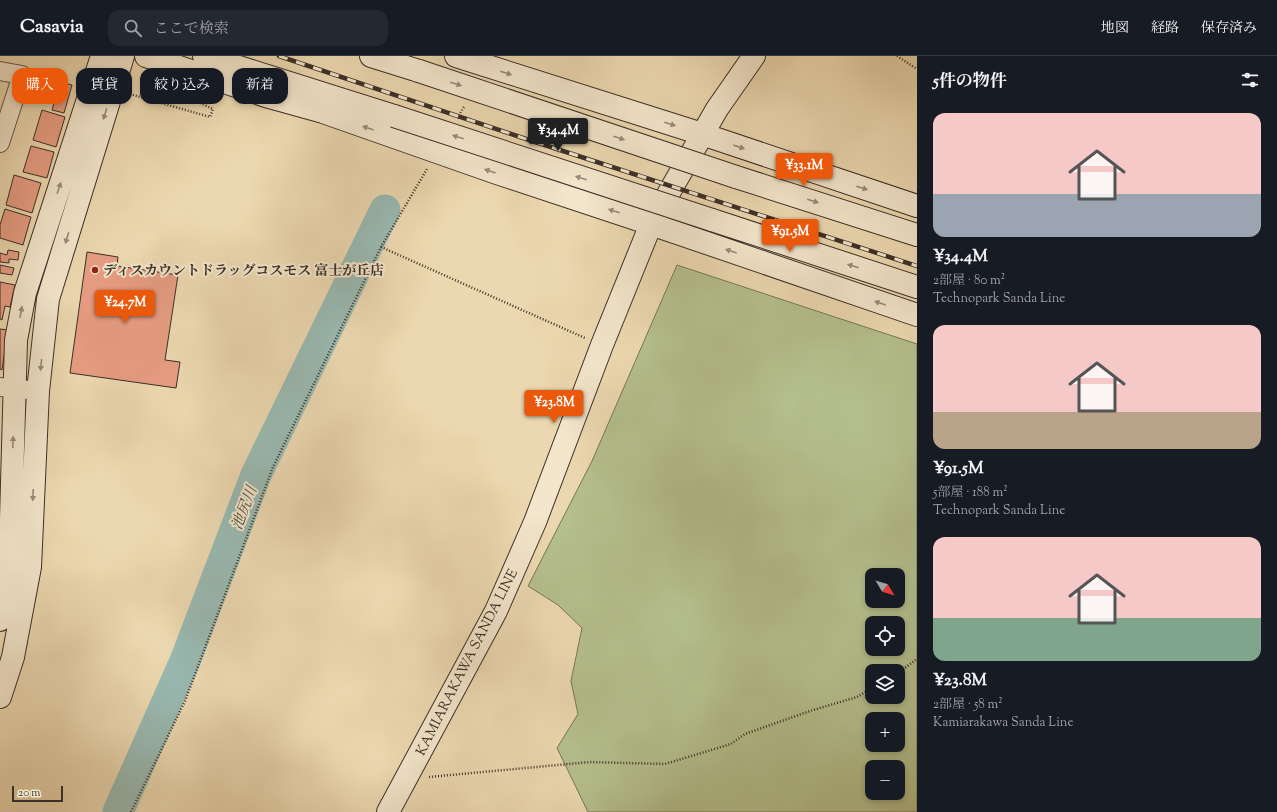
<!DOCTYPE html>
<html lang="ja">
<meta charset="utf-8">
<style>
body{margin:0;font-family:"Sorts Mill Goudy","Noto Serif JP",serif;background:#242831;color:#f1f3f6;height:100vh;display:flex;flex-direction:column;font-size:15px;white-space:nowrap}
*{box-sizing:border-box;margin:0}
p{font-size:13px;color:#9ea1a6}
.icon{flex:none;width:22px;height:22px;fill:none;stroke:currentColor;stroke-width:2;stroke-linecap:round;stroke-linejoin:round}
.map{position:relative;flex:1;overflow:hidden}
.details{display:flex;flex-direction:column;background:#171b24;width:360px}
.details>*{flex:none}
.hud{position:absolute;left:12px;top:12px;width:380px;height:36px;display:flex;gap:8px}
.needle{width:26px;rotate:128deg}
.tools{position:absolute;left:865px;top:512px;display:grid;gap:8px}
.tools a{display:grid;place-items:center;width:40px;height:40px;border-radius:8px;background:#171b24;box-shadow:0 2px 6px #0003;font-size:20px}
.scale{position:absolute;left:12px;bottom:10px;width:51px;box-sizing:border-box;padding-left:4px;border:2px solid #3b2f28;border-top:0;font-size:11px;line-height:14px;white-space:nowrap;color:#3b2f28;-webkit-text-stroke:3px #f3e6cc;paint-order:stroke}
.price{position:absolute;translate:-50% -34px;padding:0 9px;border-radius:4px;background:#ea580c;color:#fff;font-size:13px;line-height:26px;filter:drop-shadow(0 1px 2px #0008)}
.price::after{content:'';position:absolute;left:50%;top:24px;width:12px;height:9px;margin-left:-6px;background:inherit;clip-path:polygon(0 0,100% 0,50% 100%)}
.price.current{background:#222;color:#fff}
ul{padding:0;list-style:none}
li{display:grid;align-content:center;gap:8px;height:212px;padding:0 16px}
li span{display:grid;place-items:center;height:124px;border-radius:12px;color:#555}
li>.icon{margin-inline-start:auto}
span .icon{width:72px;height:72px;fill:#fffc;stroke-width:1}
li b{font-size:17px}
h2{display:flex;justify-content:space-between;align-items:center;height:48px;padding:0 16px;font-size:17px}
.tag{padding:0 14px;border-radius:12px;background:#171b24;box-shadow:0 2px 6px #0003;font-size:14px;line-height:36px}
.tag.current{background:#ea580c;color:#fff}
header{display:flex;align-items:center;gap:24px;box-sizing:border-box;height:56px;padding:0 20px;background:#171b24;border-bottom:1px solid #363941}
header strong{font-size:19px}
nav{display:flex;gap:22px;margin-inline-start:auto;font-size:14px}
.search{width:280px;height:36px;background:#242831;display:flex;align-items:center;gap:10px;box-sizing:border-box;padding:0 14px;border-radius:12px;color:#9ea1a6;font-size:15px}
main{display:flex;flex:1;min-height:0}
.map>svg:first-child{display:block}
.green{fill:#b4bf8d;stroke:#78775a;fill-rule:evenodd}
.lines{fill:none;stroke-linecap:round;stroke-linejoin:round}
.river{stroke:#99b9b1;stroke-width:31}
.building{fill:#e79d83;stroke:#3b2f28}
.street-casing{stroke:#67594a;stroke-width:20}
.secondary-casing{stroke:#3b2f28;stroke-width:24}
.path{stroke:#3b2f28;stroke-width:2.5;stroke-dasharray:1 2;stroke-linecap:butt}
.street{stroke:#f3e6cc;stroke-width:18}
.secondary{stroke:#f3e6cc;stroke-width:22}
.rail-casing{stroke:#3b2f28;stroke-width:4.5}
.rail{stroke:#f3e6cc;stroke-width:3;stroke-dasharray:9;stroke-linecap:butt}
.secondary-bridge-casing{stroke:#3b2f28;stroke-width:24;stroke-linecap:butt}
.secondary-bridge{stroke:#f3e6cc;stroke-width:22}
.oneway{fill:#978a7a}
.poi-dot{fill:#8f2418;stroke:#f3e6cc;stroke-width:1.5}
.labels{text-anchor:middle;stroke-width:4;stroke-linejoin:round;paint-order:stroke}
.poi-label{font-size:14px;font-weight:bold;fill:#3b2f28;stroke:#f3e6cc;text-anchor:start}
.street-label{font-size:14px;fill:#3b2f28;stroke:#f3e6cc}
.water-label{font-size:15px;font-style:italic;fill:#4e4b43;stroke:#f3e6cc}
</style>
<header>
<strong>Casavia</strong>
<div class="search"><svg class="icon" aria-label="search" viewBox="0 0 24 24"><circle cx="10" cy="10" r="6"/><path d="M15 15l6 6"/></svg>ここで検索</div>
<nav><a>地図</a><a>経路</a><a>保存済み</a></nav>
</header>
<main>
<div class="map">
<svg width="917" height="756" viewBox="0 0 917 756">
<rect width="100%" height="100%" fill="#ecd8b0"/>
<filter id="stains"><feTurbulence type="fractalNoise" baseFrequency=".005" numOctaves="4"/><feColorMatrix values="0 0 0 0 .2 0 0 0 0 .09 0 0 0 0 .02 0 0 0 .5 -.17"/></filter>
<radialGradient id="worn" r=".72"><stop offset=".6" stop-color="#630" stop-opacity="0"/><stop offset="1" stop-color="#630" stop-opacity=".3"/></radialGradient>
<!-- green -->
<path class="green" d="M677,209L917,288V756H588L557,692L578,658L571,625L582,572L558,549L528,530L592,405ZM872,519H898V545H872ZM872,567H898V593H872ZM872,615H898V641H872ZM872,663H898V689H872ZM872,711H898V737H872Z"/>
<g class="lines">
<!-- river -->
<path class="river" d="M118,756L185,605L256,419L385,154"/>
</g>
<!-- building -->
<path class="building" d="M42,20L49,22L43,43L36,41Z
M60,26L72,29L64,57L52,54Z
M42,54L65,61L56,91L33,84Z
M31,90L54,96L47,122L23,116Z
M14,119L41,127L32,157L6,149Z
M5,153L31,161L23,189L0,182V169Z
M8,194L19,196L18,204L9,203V207L0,206V197L7,199Z
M87,196L118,201L117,210L178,219L165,304L180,306L176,332L70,317Z
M0,209L14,212L12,219L0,217Z
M0,226L15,229L10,251L5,250L2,264L0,263Z
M0,273L8,274L2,314L0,313Z"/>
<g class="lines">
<!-- street casing -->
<g class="street-casing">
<path id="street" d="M0,15L22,19L0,87
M0,331L38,335"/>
</g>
<!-- secondary casing -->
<g class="secondary-casing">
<path id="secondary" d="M146,0L269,41L323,56L494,116L651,168L917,259
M204,0L394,60
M371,0L419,15
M456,0L702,78L917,150
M736,121L917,179
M712,164L917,231
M0,564L10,499L16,284L25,237L102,0
M0,641L13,601L30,511L38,335L48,243L123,0
M388,756L496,555L535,466L602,289L651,168L717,53L754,0"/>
</g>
<!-- path -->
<path class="path" d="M897,0L917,13
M130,38L210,61L213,53L150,23
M457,62L464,51
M381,191L585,282
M898,617L917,603
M429,721L590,706L665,708L731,688L745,678L810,655L857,641L872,632
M131,756L185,645L273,411L381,191L427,113"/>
<!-- street -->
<use href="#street" class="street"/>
<!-- secondary -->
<use href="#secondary" class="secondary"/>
<!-- rail casing -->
<g class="rail-casing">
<path id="rail" d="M279,0L520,81L917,210"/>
</g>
<!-- rail -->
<use href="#rail" class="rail"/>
<!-- secondary-bridge casing -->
<g class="secondary-bridge-casing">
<path id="secondary-bridge" d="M419,15L736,121
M394,60L712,164"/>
</g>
<!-- secondary-bridge -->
<use href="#secondary-bridge" class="secondary-bridge"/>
</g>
<!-- one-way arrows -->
<defs><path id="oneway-solid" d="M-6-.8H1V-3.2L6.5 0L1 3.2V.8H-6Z"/></defs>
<g class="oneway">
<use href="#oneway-solid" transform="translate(506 17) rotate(18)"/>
<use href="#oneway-solid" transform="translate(456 28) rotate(18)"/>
<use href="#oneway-solid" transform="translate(105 58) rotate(107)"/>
<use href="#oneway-solid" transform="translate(670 68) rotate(17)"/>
<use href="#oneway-solid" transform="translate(368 72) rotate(-161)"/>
<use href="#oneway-solid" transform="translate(458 81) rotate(-162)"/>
<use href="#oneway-solid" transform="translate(619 82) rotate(18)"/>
<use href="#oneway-solid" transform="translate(739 91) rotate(19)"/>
<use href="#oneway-solid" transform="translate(490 115) rotate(-161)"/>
<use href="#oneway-solid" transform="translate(581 122) rotate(-162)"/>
<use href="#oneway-solid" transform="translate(59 132) rotate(-72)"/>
<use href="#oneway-solid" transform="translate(862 132) rotate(18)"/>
<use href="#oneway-solid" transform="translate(813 145) rotate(18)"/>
<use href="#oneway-solid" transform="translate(614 155) rotate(-162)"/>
<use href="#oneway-solid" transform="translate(67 182) rotate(107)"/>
<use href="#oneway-solid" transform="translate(731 195) rotate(-161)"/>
<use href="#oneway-solid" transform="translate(853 210) rotate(-162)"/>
<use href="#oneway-solid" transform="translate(880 247) rotate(-161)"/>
<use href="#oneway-solid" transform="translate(21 256) rotate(-79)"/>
<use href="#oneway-solid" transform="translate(41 309) rotate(96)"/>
<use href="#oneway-solid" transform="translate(13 386) rotate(-88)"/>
<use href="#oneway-solid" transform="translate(33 439) rotate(93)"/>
</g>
<!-- markers -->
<circle class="poi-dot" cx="95" cy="214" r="4"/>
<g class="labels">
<!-- poi labels -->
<g class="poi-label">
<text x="103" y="219">ディスカウントドラッグコスモス 富士が丘店</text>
</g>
<!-- street labels -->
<g class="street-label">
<text transform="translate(466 606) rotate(-63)" y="5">KAMIARAKAWA SANDA LINE</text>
</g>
<!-- water labels -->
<g class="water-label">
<text transform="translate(244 452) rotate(-69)" y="5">池尻川</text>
</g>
</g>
<rect width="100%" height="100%" filter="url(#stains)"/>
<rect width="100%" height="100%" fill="url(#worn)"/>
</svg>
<div class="tools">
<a><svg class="needle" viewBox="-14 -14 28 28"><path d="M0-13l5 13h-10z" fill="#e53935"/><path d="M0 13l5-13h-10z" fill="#9ea1a6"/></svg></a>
<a><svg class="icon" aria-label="locate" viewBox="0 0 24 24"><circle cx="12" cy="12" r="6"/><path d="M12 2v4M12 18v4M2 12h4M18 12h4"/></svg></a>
<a><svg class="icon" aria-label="layers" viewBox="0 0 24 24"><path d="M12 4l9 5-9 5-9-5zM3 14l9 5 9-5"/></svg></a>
<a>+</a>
<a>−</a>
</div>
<div class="scale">20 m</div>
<b class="price current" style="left:558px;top:96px">¥34.4M</b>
<b class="price" style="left:804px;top:131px">¥33.1M</b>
<b class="price" style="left:790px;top:197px">¥91.5M</b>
<b class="price" style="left:125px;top:268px">¥24.7M</b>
<b class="price" style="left:554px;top:368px">¥23.8M</b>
<div class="hud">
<a class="tag current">購入</a>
<a class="tag">賃貸</a>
<a class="tag">絞り込み</a>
<a class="tag">新着</a>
</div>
</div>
<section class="details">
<h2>5件の物件<svg class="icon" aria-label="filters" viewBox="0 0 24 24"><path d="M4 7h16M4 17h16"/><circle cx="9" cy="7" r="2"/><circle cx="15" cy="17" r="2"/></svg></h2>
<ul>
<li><span style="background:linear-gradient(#f6c9c9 65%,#9aa5b1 0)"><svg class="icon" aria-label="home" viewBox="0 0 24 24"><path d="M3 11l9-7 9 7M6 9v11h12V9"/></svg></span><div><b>¥34.4M</b><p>2部屋 · 80 m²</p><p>Technopark Sanda Line</p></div></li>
<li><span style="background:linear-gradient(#f6c9c9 70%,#b9a48a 0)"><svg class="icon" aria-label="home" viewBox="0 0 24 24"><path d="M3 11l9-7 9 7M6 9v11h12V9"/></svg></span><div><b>¥91.5M</b><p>5部屋 · 188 m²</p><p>Technopark Sanda Line</p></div></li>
<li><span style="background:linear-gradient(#f6c9c9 65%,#7fa58c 0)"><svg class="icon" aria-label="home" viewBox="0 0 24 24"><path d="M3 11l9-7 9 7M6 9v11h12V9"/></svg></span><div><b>¥23.8M</b><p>2部屋 · 58 m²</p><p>Kamiarakawa Sanda Line</p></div></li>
</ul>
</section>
</main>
